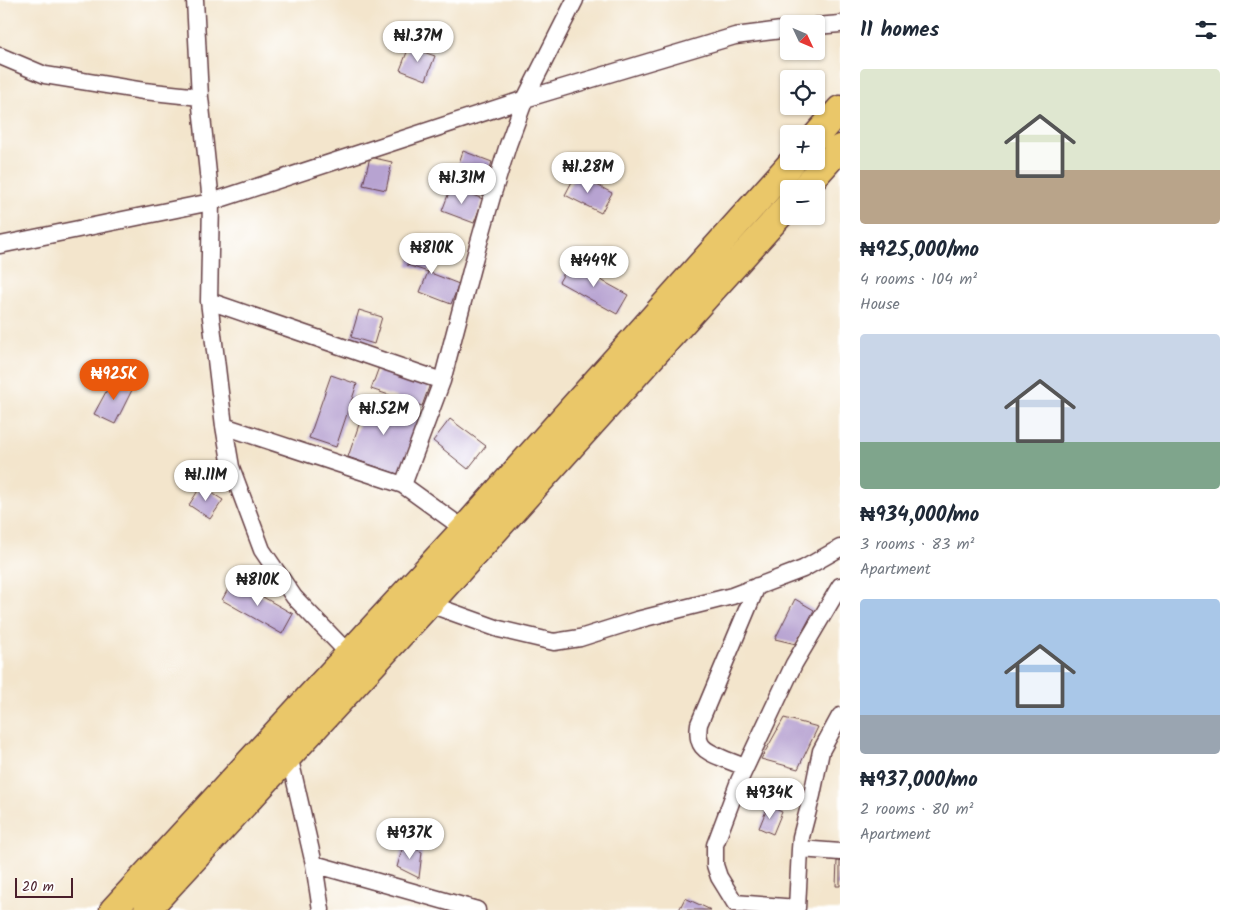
<!DOCTYPE html>
<meta charset="utf-8">
<style>
body{margin:0;font-family:Kalam,sans-serif;background:#f6f6f7;color:#1f2937;height:100vh;display:flex;flex-direction:column;font-size:19px;white-space:nowrap}
*{box-sizing:border-box;margin:0}
p{font-size:16px;color:#747a83}
.icon{flex:none;width:28px;height:28px;fill:none;stroke:currentColor;stroke-width:2;stroke-linecap:round;stroke-linejoin:round}
.map{position:relative;flex:1;overflow:hidden}
.side{display:flex;flex-direction:column;background:#fff;width:400px}
.side>*{flex:none}
.needle{width:32px;rotate:134deg}
.buttons{position:absolute;left:780px;top:15px;display:grid;gap:10px}
.buttons a{display:grid;place-items:center;width:45px;height:45px;border-radius:5px;background:#fff;box-shadow:0 1px 4px #0004;font-size:25px}
.scale{position:absolute;left:15px;bottom:12px;width:58px;box-sizing:border-box;padding-left:5px;border:2px solid #4a1f2b;border-top:0;font-size:14px;line-height:18px;white-space:nowrap;color:#4a1f2b;-webkit-text-stroke:4px #fff;paint-order:stroke}
.price{position:absolute;translate:-50% -42px;padding:0 11px;border-radius:18px;background:#fff;color:#222;font-size:16px;line-height:32px;filter:drop-shadow(0 1px 2px #0008)}
.price::after{content:'';position:absolute;left:50%;top:30px;width:15px;height:11px;margin-left:-8px;background:inherit;clip-path:polygon(0 0,100% 0,50% 100%)}
.price.on{background:#ea580c;color:#fff}
ul{padding:0;list-style:none}
li{display:grid;align-content:center;gap:10px;height:265px;padding:0 20px}
li span{display:grid;place-items:center;height:155px;border-radius:5px;color:#555}
li>.icon{margin-inline-start:auto}
span .icon{width:90px;height:90px;fill:#fffc;stroke-width:1}
li b{font-size:21px}
h2{display:flex;justify-content:space-between;align-items:center;height:60px;padding:0 20px;font-size:21px}
main{display:flex;flex:1;min-height:0}
.map>svg:first-child{display:block}
.building{fill:#b7a3d1}
.lines{fill:none;stroke-linecap:round;stroke-linejoin:round}
.minor-casing{stroke:#633d43;stroke-width:19}
.primary-casing{stroke:#633d43;stroke-width:29}
.minor{stroke:#fff;stroke-width:16}
.primary{stroke:#eac769;stroke-width:26}
</style>
<main>
<div class="map">
<svg width="840" height="910" viewBox="0 0 840 910">
<rect width="100%" height="100%" fill="#fff"/>
<filter id="ink" filterUnits="userSpaceOnUse"><feTurbulence type="fractalNoise" baseFrequency=".02" numOctaves="2"/><feDisplacementMap in="SourceGraphic" scale="10" xChannelSelector="R" yChannelSelector="G"/><feConvolveMatrix kernelMatrix="1 2 1 2 8 2 1 2 1" color-interpolation-filters="sRGB"/></filter>
<filter id="wash" filterUnits="userSpaceOnUse"><feTurbulence type="fractalNoise" baseFrequency=".0096" numOctaves="4" result="noise"/><feDisplacementMap in="SourceGraphic" scale="20" xChannelSelector="R" yChannelSelector="G"/><feGaussianBlur stdDeviation="1.12" result="paint"/><feColorMatrix in="noise" values="0 0 0 0 0 0 0 0 0 0 0 0 0 0 0 0 0 1.4 0 .05"/><feComposite in="paint" operator="in"/></filter>
<g filter="url(#wash)">
<rect width="100%" height="100%" fill="#f3e5cc"/>
<g id="blocks">
<!-- building -->
<path class="building" d="M409,47L435,56L426,80L400,70Z
M463,151L492,162L484,185L455,175Z
M370,157L392,162L386,190L363,185Z
M576,174L612,193L601,213L565,195Z
M451,187L483,199L474,223L442,211Z
M417,242L438,251L428,272L459,284L451,304L420,292L428,272L407,265Z
M570,263L628,295L617,314L559,282Z
M359,310L382,317L374,344L351,337Z
M379,367L430,384L422,406L371,389Z
M115,375L132,390L115,424L94,414Z
M331,375L357,384L336,447L309,438Z
M368,398L421,416L400,475L348,457Z
M450,419L486,446L468,469L433,441Z
M201,486L223,500L210,519L189,505Z
M233,580L293,614L282,634L222,600Z
M795,599L814,610L796,644L775,639Z
M784,718L818,727L798,769L761,759Z
M768,806L782,812L773,834L759,828Z
M404,843L422,852L419,878L397,867Z
M837,861H840V886H836Z
M685,898L711,910H679Z"/>
</g>
</g>
<g filter="url(#ink)">
<use href="#blocks" fill-opacity="0" stroke="#633d43" stroke-width="1"/>
<g class="lines">
<!-- minor casing -->
<g class="minor-casing">
<path id="minor" d="M195,0L200,97L211,202L209,301L224,426L231,467L262,550L294,597L348,653
M816,26L840,24
M0,56L45,75L144,91L200,97
M0,245L211,202L525,99L735,36L789,29
M209,301L442,381
M224,426L403,485L464,529
M403,485L442,381L472,267L493,193L508,145L525,99L575,0
M429,604L499,629L554,642L580,638L637,620L732,596L803,569L840,548
M840,716L821,751L812,795L801,837L800,849L840,852
M289,755L314,864L321,910
M745,767C737,764 729,761 722,758C703,750 696,746 699,724L757,586
M800,849L797,908L735,903L719,877L715,865V845L739,781L794,664L840,586
M314,864L477,910"/>
</g>
<!-- primary casing -->
<g class="primary-casing">
<path id="primary" d="M816,136L840,109
M803,189L840,148
M113,910L464,529L793,161
M147,910L429,604L789,205"/>
</g>
<!-- minor -->
<use href="#minor" class="minor"/>
<!-- primary -->
<use href="#primary" class="primary"/>
</g>
</g>
</svg>
<div class="buttons">
<a><svg class="needle" viewBox="-14 -14 28 28"><path d="M0-13l5 13h-10z" fill="#e53935"/><path d="M0 13l5-13h-10z" fill="#747a83"/></svg></a>
<a><svg class="icon" aria-label="locate" viewBox="0 0 24 24"><circle cx="12" cy="12" r="6"/><path d="M12 2v4M12 18v4M2 12h4M18 12h4"/></svg></a>
<a>+</a>
<a>−</a>
</div>
<div class="scale">20 m</div>
<b class="price" style="left:418px;top:63px">₦1.37M</b>
<b class="price" style="left:588px;top:194px">₦1.28M</b>
<b class="price" style="left:462px;top:205px">₦1.31M</b>
<b class="price" style="left:432px;top:275px">₦810K</b>
<b class="price" style="left:594px;top:288px">₦449K</b>
<b class="price on" style="left:114px;top:401px">₦925K</b>
<b class="price" style="left:384px;top:436px">₦1.52M</b>
<b class="price" style="left:206px;top:502px">₦1.11M</b>
<b class="price" style="left:258px;top:607px">₦810K</b>
<b class="price" style="left:770px;top:820px">₦934K</b>
<b class="price" style="left:410px;top:860px">₦937K</b>
</div>
<section class="side">
<h2>11 homes<svg class="icon" aria-label="filters" viewBox="0 0 24 24"><path d="M4 7h16M4 17h16"/><circle cx="9" cy="7" r="2"/><circle cx="15" cy="17" r="2"/></svg></h2>
<ul>
<li><span style="background:linear-gradient(#dfe7d0 65%,#b9a48a 0)"><svg class="icon" aria-label="home" viewBox="0 0 24 24"><path d="M3 11l9-7 9 7M6 9v11h12V9"/></svg></span><div><b>₦925,000/mo</b><p>4 rooms · 104 m²</p><p>House</p></div></li>
<li><span style="background:linear-gradient(#c9d6e8 70%,#7fa58c 0)"><svg class="icon" aria-label="home" viewBox="0 0 24 24"><path d="M3 11l9-7 9 7M6 9v11h12V9"/></svg></span><div><b>₦934,000/mo</b><p>3 rooms · 83 m²</p><p>Apartment</p></div></li>
<li><span style="background:linear-gradient(#a9c7e8 75%,#9aa5b1 0)"><svg class="icon" aria-label="home" viewBox="0 0 24 24"><path d="M3 11l9-7 9 7M6 9v11h12V9"/></svg></span><div><b>₦937,000/mo</b><p>2 rooms · 80 m²</p><p>Apartment</p></div></li>
</ul>
</section>
</main>
